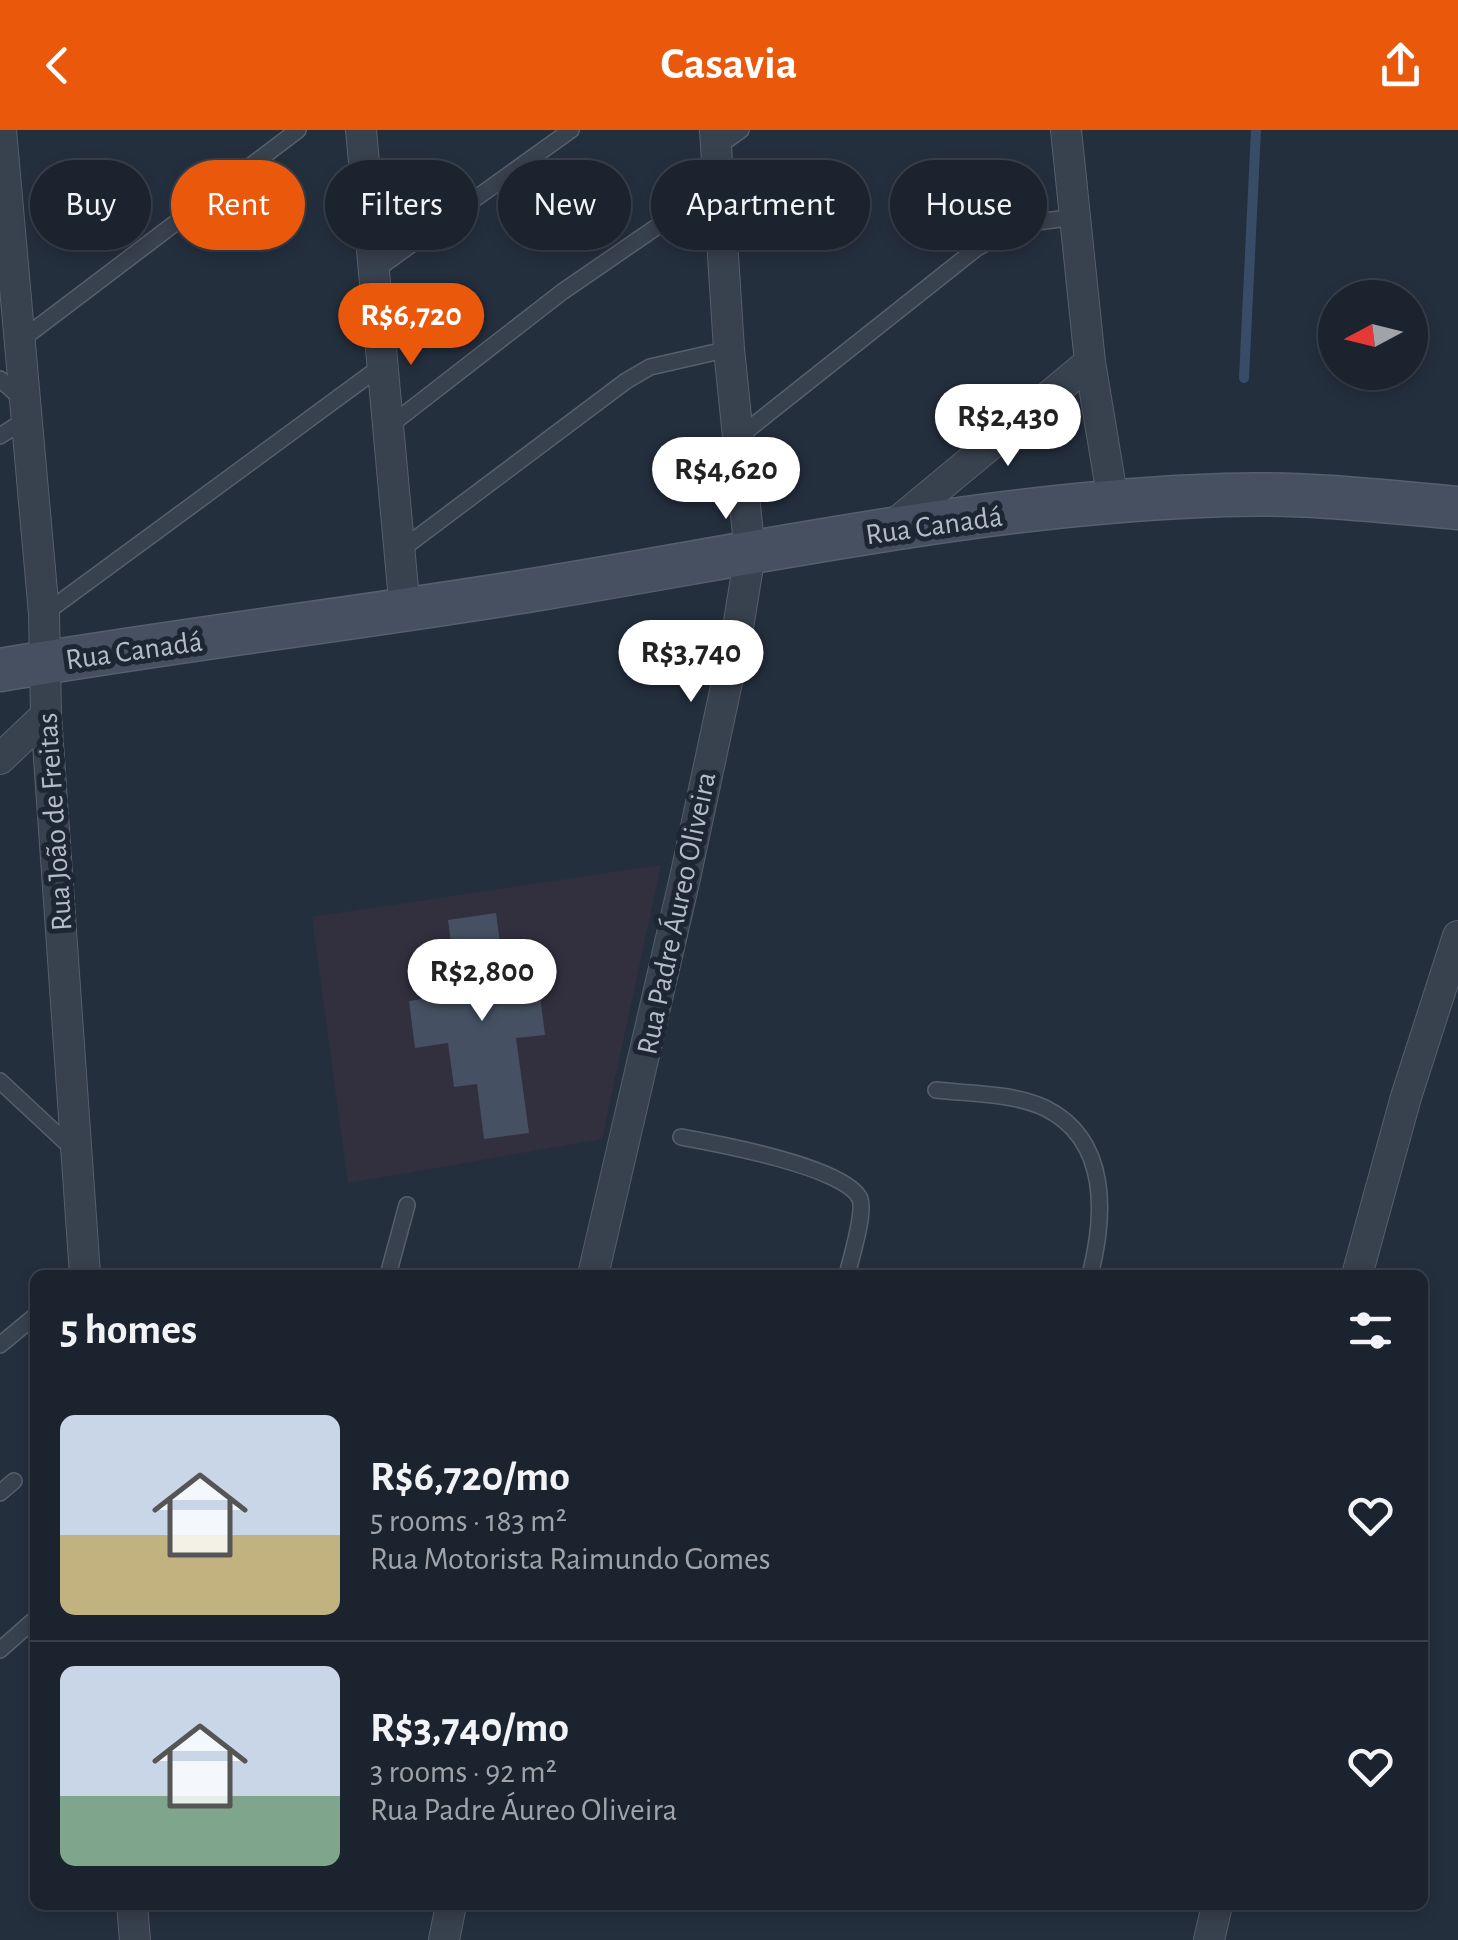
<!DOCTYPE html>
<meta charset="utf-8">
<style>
body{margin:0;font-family:"Alegreya Sans",sans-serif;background:#282f3a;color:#f1f3f6;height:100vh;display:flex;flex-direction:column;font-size:38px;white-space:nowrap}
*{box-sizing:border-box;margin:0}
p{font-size:32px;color:#a0a4aa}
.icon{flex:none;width:55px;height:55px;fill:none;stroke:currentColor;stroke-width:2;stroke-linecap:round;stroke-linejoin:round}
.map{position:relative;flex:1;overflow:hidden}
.details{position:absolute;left:30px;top:1140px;width:1398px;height:640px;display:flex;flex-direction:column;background:#1b232e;border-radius:15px;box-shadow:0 5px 15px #0003,0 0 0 2px #39404a}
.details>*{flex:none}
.banner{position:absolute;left:30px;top:30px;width:1400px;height:90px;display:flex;gap:20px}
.needle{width:65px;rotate:263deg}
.buttons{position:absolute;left:1318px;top:150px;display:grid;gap:20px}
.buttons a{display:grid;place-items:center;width:110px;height:110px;border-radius:50%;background:#1b232e;box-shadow:0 5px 15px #0003,0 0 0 2px #39404a;font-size:50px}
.price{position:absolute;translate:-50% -85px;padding:0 22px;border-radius:35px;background:#fff;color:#222;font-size:32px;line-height:65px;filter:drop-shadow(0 2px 5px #0008)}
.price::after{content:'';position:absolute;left:50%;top:60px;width:30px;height:22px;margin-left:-15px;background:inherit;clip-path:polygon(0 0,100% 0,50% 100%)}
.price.on{background:#ea580c;color:#fff}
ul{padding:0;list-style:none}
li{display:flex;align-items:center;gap:30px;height:250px;padding:0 30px}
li+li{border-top:2px solid #39404a}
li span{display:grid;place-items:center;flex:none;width:280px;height:200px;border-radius:15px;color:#555}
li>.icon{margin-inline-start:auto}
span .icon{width:120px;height:120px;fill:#fffc;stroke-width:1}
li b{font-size:42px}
h2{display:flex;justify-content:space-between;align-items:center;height:120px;padding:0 30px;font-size:42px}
.pill{padding:0 35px;border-radius:45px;background:#1b232e;box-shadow:0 5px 15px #0003,0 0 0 2px #39404a;font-size:35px;line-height:90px}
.pill.on{background:#ea580c;color:#fff}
header{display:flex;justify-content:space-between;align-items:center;height:130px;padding:0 30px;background:#ea580c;color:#fff;font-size:45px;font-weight:700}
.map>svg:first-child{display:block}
.medical{fill:#32303f}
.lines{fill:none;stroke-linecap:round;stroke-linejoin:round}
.stream{stroke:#394c67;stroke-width:10}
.building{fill:#455162}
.lane-casing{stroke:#565f6c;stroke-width:18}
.street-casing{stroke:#565f6c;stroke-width:32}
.secondary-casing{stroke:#565f6c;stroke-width:45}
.lane{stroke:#38414e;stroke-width:15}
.street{stroke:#38414e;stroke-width:30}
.secondary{stroke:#465061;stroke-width:42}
.labels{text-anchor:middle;stroke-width:10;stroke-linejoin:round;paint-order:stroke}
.street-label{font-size:30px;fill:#b4bcc9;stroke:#1d2633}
</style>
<header><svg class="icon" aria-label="back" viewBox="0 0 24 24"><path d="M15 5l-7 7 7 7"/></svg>Casavia<svg class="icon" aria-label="share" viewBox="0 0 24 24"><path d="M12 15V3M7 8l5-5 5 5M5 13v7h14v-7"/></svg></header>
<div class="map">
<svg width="1458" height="1810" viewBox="0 0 1458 1810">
<rect width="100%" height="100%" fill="#242f3e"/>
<!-- medical -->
<path class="medical" d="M661,735L602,1009L348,1053L312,787Z"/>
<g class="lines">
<!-- stream -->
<path class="stream" d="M1244,248L1256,0"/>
</g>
<!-- building -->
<path class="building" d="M496,783L505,850L512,849L513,856L527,854V860L539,858L545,905L516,908L529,1003L484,1009L477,954L454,957L448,913L415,918L409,871L435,867L433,851L450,848L453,864H458L448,790Z"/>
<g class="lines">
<!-- lane casing -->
<g class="lane-casing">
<path id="lane" d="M716,18L741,0
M373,142L571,0
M21,210L298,0
M0,249L23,270
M388,297L562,162L719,54
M0,306L28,288
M740,306L977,118L1023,94L1075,87
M398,422L626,251L650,237L729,219
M44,484L380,237
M0,951L73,1019
M936,960C971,964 1013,963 1045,978C1110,1010 1105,1087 1090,1145
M681,1007C714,1013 847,1037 860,1069C865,1084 851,1128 847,1145
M388,1145L407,1075
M0,1215L35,1186
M0,1363L14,1351
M0,1520L35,1489"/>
</g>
<!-- street casing -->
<g class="street-casing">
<path id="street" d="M1,0L44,484L46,585L85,1145
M361,0L405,481
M1066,0L1090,232L1113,371
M890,398L1090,232
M0,629L46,585
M593,1145L685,748L736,510L750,424L729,219L715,0
M1357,1145L1406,967L1458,806
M132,1775L135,1810
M444,1810L451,1775
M1209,1810L1217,1775"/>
</g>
<!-- secondary casing -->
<g class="secondary-casing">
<path id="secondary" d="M0,540C181,509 364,488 545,458C770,421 996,372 1225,365C1302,362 1381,371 1458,378"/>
</g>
<!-- lane -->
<use href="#lane" class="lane"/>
<!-- street -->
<use href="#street" class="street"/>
<!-- secondary -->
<use href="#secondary" class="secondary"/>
</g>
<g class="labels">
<!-- street labels -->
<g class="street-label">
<text transform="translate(934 395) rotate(-8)" y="10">Rua Canadá</text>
<text transform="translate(134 520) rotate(-8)" y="10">Rua Canadá</text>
<text transform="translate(54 692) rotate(-94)" y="10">Rua João de Freitas</text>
<text transform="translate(676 783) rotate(-78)" y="10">Rua Padre Áureo Oliveira</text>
</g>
</g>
</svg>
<div class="buttons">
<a><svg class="needle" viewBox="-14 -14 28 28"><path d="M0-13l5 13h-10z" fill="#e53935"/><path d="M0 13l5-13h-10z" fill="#a0a4aa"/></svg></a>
</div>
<b class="price on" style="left:411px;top:238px">R$6,720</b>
<b class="price" style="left:1008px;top:339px">R$2,430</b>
<b class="price" style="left:726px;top:392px">R$4,620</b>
<b class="price" style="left:691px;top:575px">R$3,740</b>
<b class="price" style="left:482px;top:894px">R$2,800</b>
<div class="banner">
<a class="pill">Buy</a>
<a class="pill on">Rent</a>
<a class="pill">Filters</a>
<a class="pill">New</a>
<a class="pill">Apartment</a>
<a class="pill">House</a>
</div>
<section class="details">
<h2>5 homes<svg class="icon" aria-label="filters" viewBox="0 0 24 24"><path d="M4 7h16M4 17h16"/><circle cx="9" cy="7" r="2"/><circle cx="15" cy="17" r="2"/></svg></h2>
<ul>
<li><span style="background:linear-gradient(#c9d6e8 60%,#c2b280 0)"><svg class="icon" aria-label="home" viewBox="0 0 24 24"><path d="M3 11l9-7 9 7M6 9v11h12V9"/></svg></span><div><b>R$6,720/mo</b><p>5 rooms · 183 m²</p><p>Rua Motorista Raimundo Gomes</p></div><svg class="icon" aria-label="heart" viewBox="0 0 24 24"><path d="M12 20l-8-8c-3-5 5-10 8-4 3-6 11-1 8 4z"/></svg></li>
<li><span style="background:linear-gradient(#c9d6e8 65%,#7fa58c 0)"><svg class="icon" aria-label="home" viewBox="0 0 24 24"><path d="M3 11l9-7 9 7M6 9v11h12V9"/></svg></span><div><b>R$3,740/mo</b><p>3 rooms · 92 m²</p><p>Rua Padre Áureo Oliveira</p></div><svg class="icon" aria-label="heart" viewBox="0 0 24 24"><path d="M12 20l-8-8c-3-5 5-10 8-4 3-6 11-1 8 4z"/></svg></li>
</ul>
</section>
</div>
